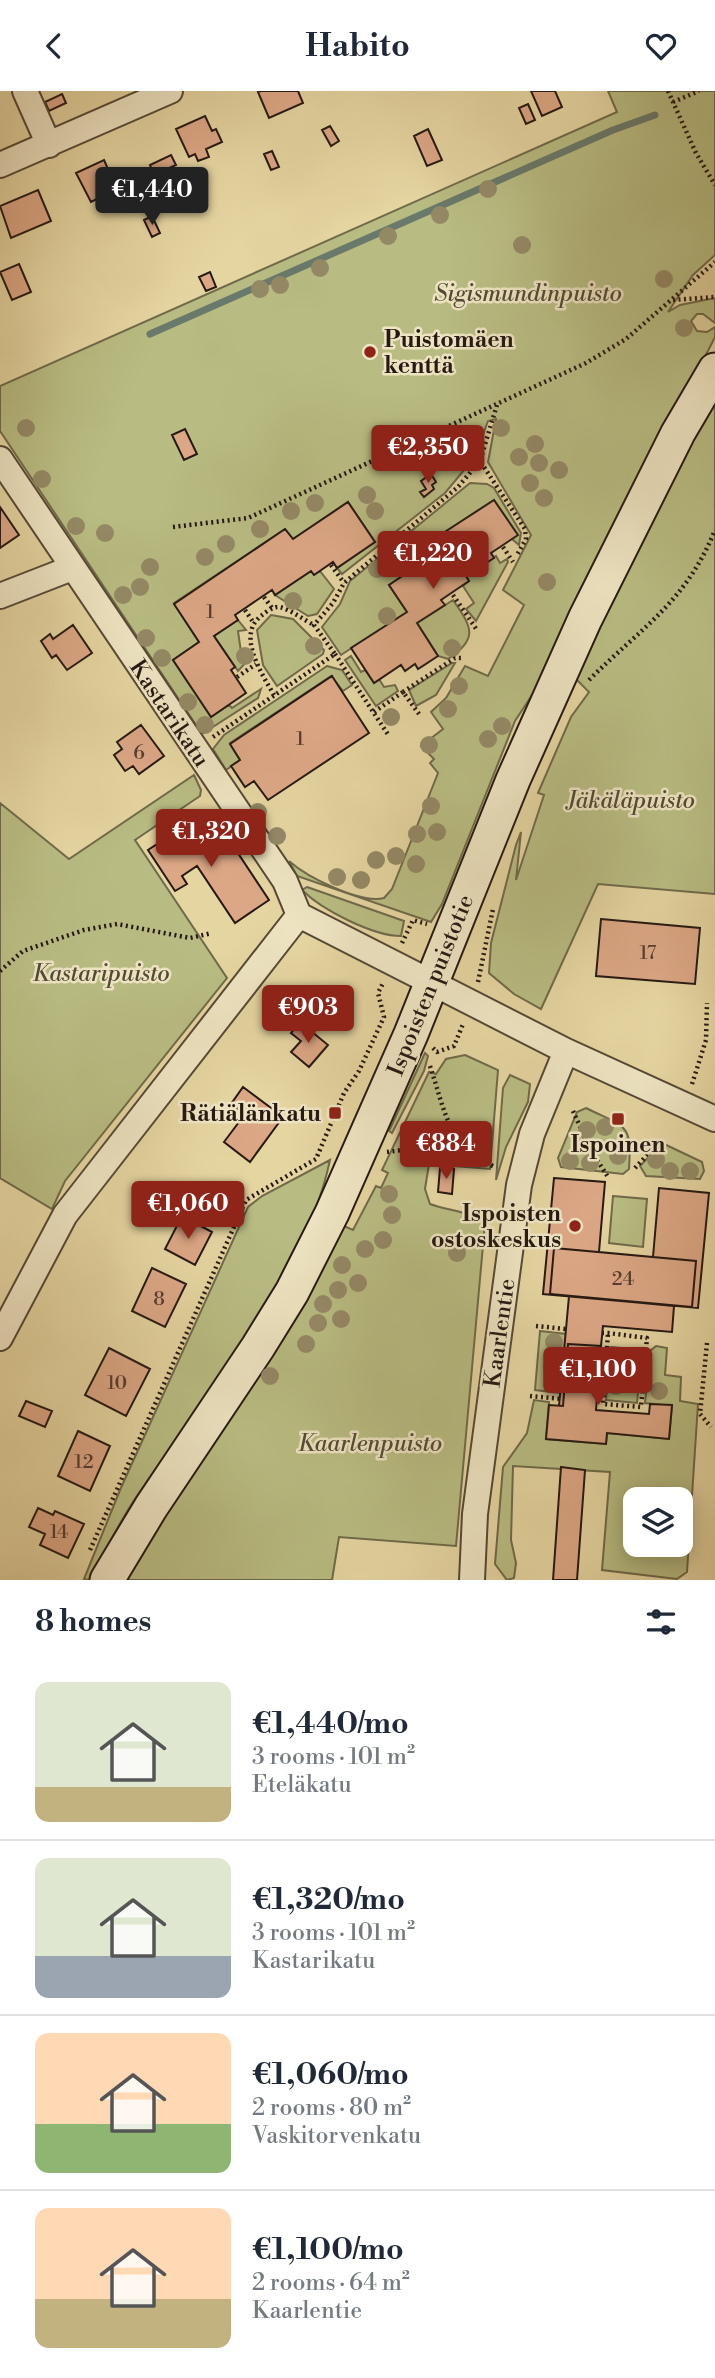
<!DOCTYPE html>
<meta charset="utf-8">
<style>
body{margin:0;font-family:"Libre Bodoni",serif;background:#f6f6f7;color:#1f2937;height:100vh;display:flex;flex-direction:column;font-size:26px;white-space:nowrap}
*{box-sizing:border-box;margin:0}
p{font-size:23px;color:#747a83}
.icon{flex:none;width:38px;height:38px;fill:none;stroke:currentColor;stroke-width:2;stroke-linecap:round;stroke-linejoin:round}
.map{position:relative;height:1489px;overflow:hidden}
.side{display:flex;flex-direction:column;background:#fff;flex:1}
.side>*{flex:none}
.controls{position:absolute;left:623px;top:1396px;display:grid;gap:14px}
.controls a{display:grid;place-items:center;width:70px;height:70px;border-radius:14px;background:#fff;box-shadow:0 4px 18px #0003;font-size:35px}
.price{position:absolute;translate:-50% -60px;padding:0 16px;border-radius:7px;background:#8f2418;color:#fff;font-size:23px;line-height:46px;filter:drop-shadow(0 2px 4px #0008)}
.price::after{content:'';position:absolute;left:50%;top:42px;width:21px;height:16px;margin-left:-10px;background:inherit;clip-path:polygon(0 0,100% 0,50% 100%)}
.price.selected{background:#222;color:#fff}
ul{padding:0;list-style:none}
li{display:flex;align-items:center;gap:21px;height:175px;padding:0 35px}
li+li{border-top:2px solid #e0e1e3}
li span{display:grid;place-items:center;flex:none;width:196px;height:140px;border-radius:14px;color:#555}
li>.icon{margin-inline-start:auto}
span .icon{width:84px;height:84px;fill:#fffc;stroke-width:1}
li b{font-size:30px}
h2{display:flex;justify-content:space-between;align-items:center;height:84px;padding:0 35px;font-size:30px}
header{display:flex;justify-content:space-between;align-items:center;height:91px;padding:0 35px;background:#fff;font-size:32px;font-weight:700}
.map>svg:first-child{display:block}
.green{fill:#b8bc82;stroke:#6f6a4a;stroke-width:2;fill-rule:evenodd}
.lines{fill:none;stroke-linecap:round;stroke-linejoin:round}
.stream{stroke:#69796b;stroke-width:7}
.building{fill:#dca785;stroke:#261913;stroke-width:2}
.street-casing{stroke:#564836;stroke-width:28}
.secondary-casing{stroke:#261913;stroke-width:37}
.path{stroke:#261913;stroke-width:4.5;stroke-dasharray:2 3.5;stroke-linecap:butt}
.street{stroke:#eee4c2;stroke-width:24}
.secondary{stroke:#eee4c2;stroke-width:33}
.tree{fill:#948965}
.poi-dot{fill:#8f2418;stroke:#eee4c2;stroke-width:2.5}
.labels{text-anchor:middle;stroke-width:5;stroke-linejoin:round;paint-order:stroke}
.number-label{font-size:19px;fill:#543c30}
.park-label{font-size:23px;font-style:italic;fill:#524a34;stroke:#eee4c2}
.poi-label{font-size:23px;font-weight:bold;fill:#261913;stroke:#eee4c2;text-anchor:end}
.street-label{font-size:23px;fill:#261913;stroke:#eee4c2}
</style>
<header><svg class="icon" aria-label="back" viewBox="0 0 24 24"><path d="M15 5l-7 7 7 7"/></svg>Habito<svg class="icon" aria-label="heart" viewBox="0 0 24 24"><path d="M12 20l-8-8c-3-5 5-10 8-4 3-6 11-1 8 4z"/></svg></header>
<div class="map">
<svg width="715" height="1489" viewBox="0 0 715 1489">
<rect width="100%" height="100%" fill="#e5d5a1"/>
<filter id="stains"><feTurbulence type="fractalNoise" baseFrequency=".00286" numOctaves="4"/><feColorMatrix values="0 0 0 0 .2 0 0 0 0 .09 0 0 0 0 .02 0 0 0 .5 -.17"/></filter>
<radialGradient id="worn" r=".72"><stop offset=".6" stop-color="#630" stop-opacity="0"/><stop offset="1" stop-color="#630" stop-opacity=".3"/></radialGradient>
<!-- green -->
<path class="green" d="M608,0H715V164L693,184L668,221L680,214L715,207V232L703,223H697L691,230L697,240L707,241L715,236V246L536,598L515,630L442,813L431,831L297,785L289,770C307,786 360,813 384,807L392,798L438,682L430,672L434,668L421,655L443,638L431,621L446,607L465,575L488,585L524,514L503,499L531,444L488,371L496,328L488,330L475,366L445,402L342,483L337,477L375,451L348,411L293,448L285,438L174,512L199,551L173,569L211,625L229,614L232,617L261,598L258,607L202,643L0,340V295L617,21Z
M715,308V803L598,793L541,918L514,903L489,882L491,852L516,754L521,741L516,789L544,704L538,702L571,626L589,601L575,587L669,388Z
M470,392L487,393L494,397L521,442L519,454L512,448L517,444L494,409L438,446L444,457L389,494L407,521L341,564L322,536L340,513L350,490Z
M496,465L500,472L507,468L508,471L476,530L466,518L474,512L463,495L469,490L466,485Z
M311,480L314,484L320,480L334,498L317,523L308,525L275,504Z
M453,509C472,536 479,548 448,568L438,565L417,532Z
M271,524L293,528L324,559L323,563L277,595L263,574L257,539Z
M238,529L246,539L238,540L241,561L249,560V568L238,580L214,545Z
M351,565L361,581L365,579L374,591L379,588L384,596L395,594L398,600L376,615L345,569Z
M452,572H455L436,604L416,615L409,599Z
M327,575L342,579L352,594L343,600L331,585L230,652L240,669L226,679L213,658L224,644Z
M194,684L201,699L200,705L135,749L227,887L65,1090L52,1118L0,1087V712L69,768Z
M307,796L404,830L401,845C373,845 322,819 302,799Z
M425,962L428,965L424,980L392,1042L389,1040Z
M465,964L498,979L490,1078L429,1073L425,1098L430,1113C446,1119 475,1122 485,1132L456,1455L339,1446L332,1489H124C197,1370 281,1260 344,1135L353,1139L376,1095L381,1097L388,1082L382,1079L429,981L436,983L446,968Z
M510,984L530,993L528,1011L506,1056L496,1089L503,997Z
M586,1017C626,1037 632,1031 629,1078L623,1083L561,1076L558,1067L577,1021Z
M662,1052L702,1071L704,1080L700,1088L646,1085L640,1075Z
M330,1069C305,1188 204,1306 137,1405C119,1431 105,1461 90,1489L84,1488L120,1399L248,1116L262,1105Z
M613,1105L647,1108L643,1156L609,1152Z
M540,1240L566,1243L560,1302L535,1299Z
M656,1255L667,1257L665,1284L681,1286L680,1310L698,1313L687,1481L677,1488L602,1479L610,1381L513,1375L511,1449L516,1472L514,1487L507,1489L495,1473L503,1376L527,1342L534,1309L549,1311L546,1348L606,1353L607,1342L669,1348L672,1315L645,1312L650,1260ZM635,1409H681V1454H635Z
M611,1256L642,1259L637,1312L606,1309Z"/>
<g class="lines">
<!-- stream -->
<path class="stream" d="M150,243L613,39L655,24"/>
</g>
<!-- building -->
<path class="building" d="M261,0H298L303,12L269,27L258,1Z
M531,0H555L562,16L542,25Z
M62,3L66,12L49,20L45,11Z
M528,13L535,29L526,33L519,17Z
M205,25L212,40L216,38L222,51L206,58L209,66L198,70L195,63L189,66L176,38Z
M330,35L339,50L331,55L322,39Z
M428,38L442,69L427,75L414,45Z
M272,60L279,76L271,79L264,63Z
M171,64L176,74L154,84L150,74Z
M104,69L114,92L98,99L101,106L91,111L76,82Z
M38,99L51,130L11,147L0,115Z
M152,125L160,142L152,146L144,129Z
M19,173L31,201L12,209L0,181Z
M210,181L216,196L206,200L199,186Z
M185,338L197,363L184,369L172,344Z
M431,383L436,391L432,394L434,398L424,406L420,401L426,398L421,390Z
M494,409L518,444L491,462L494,467L466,485L469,490L441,509L445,514L417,532L438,565L418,578L415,573L405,580L401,574L374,592L351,557L407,521L389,494L444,457L437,446Z
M348,411L375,451L337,477L333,471L314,484L311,480L275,504L272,499L235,524L238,529L214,545L235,576L231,579L246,602L211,626L173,569L199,551L174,513L285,438L293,448Z
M0,416L19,444L0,457Z
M73,534L92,562L67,579L56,564L52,567L41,550L50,543L53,548Z
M332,585L369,642L268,709L254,690L245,696L231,675L240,669L230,653Z
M141,634L164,665L139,683L133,675L125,680L114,664L122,658L117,651Z
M220,735L269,809L235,832L197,775L182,785L187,793L175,800L148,759L183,736L194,752Z
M601,828L700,837L695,893L596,885Z
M300,931L328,954L309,976L291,961L301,950L291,942Z
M243,996L283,1026L250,1071L224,1051L245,1023L231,1013Z
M440,1077L454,1078L452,1103L438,1101Z
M554,1087L605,1091L599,1161L653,1166L659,1097L709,1102L698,1217L543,1203Z
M182,1125L212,1141L195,1174L165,1158Z
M554,1157L696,1170L692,1216L550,1203Z
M152,1177L186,1193L165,1236L132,1220Z
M569,1205L674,1215L672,1241L603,1235L601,1255L568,1253L563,1315H559Z
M568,1253L601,1255L596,1319L649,1323L650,1313L672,1314L669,1348L607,1342L606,1353L546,1348L549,1314L563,1315Z
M109,1257L150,1278L126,1325L85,1304Z
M26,1310L52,1320L45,1336L19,1325Z
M78,1340L110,1355L90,1400L58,1385Z
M561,1376L585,1379L577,1489H553Z
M38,1417L53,1424L55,1420L84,1433L68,1467L40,1454L45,1443L29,1436Z"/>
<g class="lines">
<!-- street casing -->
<g class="street-casing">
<path id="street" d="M25,0L49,54
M0,74L170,0
M0,368L285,790L299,824L566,960L715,1028
M0,505L72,477
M0,1247L65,1124L299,824
M472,1489L475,1423L519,1094L532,1043L566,960"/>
</g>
<!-- secondary casing -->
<g class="secondary-casing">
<path id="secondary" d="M107,1489L151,1416L258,1256L292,1201L332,1122L411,943L513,689L585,528L678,342L715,279"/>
</g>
<!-- path -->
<path class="path" d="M668,0L696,62L715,94
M673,11L699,0
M673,209L715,206
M497,314L480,370L525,438L526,448L517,464
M173,436L248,427L586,272L626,248L715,171
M503,456L513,471
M331,474L344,492
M453,504L477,539
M264,506L272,517
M245,519L253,531
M335,563L389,645
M237,586L256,573
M589,589C641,537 686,511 715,439
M403,601L455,567H463
M274,604C262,583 236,544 261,525C266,521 273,515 280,516C291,519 304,529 314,534
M374,621L403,601L419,623
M213,646L335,563L314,534L333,512L344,492L458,396L480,370
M402,852L413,829L427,833
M0,880L23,860L84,839L117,833L190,847L212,842
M478,891L493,818
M433,957L437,961L454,955L463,933
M430,975C445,1019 447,1054 493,1075
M692,993L706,949L707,912
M573,1020L590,1058L608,1086
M387,1061L434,1055L465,1059
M635,1077L661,1049
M536,1235L566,1238
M602,1242H608L647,1247L641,1316L603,1313L608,1242
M707,1252L700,1323L711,1336
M530,1305L563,1308
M90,1459L246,1109L316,1068L344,1002L359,980L384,926L378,902L383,892"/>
<!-- street -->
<use href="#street" class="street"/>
<!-- secondary -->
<use href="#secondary" class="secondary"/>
</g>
<!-- trees -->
<g class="tree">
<circle cx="488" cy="98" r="9"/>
<circle cx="440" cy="124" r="9"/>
<circle cx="388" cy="145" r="9"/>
<circle cx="522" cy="154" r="9"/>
<circle cx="320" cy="177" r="9"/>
<circle cx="664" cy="188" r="9"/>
<circle cx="280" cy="194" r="9"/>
<circle cx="260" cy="198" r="9"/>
<circle cx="684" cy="237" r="9"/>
<circle cx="26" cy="337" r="9"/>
<circle cx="501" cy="337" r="9"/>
<circle cx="535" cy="353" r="9"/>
<circle cx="428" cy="361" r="9"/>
<circle cx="519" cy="366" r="9"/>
<circle cx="539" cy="372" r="9"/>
<circle cx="559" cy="379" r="9"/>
<circle cx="42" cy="388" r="9"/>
<circle cx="530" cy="392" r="9"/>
<circle cx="367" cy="404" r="9"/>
<circle cx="544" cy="407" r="9"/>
<circle cx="315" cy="412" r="9"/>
<circle cx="291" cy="420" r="9"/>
<circle cx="375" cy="420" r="9"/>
<circle cx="76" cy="435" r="9"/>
<circle cx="260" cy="438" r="9"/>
<circle cx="105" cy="442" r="9"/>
<circle cx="226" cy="453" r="9"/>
<circle cx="205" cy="466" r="9"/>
<circle cx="150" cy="476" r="9"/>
<circle cx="377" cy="478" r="9"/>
<circle cx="547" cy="491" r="9"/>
<circle cx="140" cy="496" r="9"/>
<circle cx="123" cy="504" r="9"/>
<circle cx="293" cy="510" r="9"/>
<circle cx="387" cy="525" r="9"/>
<circle cx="146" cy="547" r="9"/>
<circle cx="314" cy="555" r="9"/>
<circle cx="452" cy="557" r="9"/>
<circle cx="245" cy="565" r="9"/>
<circle cx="162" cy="567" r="9"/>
<circle cx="459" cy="595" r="9"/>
<circle cx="188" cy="611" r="9"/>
<circle cx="448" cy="618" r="9"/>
<circle cx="391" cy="626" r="9"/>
<circle cx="205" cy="634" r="9"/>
<circle cx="502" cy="635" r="9"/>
<circle cx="488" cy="648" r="9"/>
<circle cx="429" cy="654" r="9"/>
<circle cx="431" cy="715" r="9"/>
<circle cx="258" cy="721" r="9"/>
<circle cx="437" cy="741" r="9"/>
<circle cx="417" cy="743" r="9"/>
<circle cx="277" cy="745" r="9"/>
<circle cx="396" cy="765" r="9"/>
<circle cx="376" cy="769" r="9"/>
<circle cx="416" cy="773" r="9"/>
<circle cx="337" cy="786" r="9"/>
<circle cx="361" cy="789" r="9"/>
<circle cx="605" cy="1036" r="9"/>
<circle cx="587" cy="1039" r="9"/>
<circle cx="410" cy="1065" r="9"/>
<circle cx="618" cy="1065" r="9"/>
<circle cx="656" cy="1069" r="9"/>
<circle cx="570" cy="1070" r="9"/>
<circle cx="590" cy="1072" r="9"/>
<circle cx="670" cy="1080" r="9"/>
<circle cx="690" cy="1080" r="9"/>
<circle cx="389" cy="1103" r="9"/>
<circle cx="392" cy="1124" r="9"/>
<circle cx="383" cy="1149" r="9"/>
<circle cx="365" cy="1158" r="9"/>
<circle cx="457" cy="1162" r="9"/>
<circle cx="342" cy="1174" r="9"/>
<circle cx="358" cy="1192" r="9"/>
<circle cx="338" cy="1199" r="9"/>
<circle cx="323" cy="1213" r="9"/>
<circle cx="341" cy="1228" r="9"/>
<circle cx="318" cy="1232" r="9"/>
<circle cx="554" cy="1251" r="9"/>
<circle cx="306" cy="1253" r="9"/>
<circle cx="552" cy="1276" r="9"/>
<circle cx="270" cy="1285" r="9"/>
<circle cx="616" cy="1295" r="9"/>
<circle cx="659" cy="1300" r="9"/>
</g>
<!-- markers -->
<g class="poi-dot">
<circle cx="370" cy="261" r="7"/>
<rect x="328" y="1015" width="14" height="14" rx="3.5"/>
<rect x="611" y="1021" width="14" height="14" rx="3.5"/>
<circle cx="575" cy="1135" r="7"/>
</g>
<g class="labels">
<!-- number labels -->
<g class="number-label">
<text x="210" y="527">1</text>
<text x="300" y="654">1</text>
<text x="139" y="668">6</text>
<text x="648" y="868">17</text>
<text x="623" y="1194">24</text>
<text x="159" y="1214">8</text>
<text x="117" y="1298">10</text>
<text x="84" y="1377">12</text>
<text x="59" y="1447">14</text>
</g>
<!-- park labels -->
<g class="park-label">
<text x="528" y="210">Sigismundinpuisto</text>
<text x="631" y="717">Jäkäläpuisto</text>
<text x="101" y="890">Kastaripuisto</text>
<text x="370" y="1360">Kaarlenpuisto</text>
</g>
<!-- poi labels -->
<g class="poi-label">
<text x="384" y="256" text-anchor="start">Puistomäen<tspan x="384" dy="26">kenttä</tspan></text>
<text x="321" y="1030">Rätiälänkatu</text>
<text x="618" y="1061" text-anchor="middle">Ispoinen</text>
<text x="561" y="1130">Ispoisten<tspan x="561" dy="26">ostoskeskus</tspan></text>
</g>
<!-- street labels -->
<g class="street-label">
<text transform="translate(170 622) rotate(56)" y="8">Kastarikatu</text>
<text transform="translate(430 894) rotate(-68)" y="8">Ispoisten puistotie</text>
<text transform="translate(499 1242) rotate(-82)" y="8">Kaarlentie</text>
</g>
</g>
<rect width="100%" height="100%" filter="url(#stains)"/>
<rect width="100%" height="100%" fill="url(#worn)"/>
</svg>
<div class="controls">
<a><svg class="icon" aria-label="layers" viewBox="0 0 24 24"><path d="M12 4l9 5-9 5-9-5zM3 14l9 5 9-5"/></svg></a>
</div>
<b class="price selected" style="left:152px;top:136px">€1,440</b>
<b class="price" style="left:428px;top:394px">€2,350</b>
<b class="price" style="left:433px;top:500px">€1,220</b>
<b class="price" style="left:211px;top:778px">€1,320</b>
<b class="price" style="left:308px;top:954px">€903</b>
<b class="price" style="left:446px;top:1090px">€884</b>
<b class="price" style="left:188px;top:1150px">€1,060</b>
<b class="price" style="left:598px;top:1316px">€1,100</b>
</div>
<section class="side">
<h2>8 homes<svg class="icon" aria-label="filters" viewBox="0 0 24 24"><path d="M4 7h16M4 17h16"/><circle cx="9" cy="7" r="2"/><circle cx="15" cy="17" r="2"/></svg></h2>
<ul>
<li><span style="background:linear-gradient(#dfe7d0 75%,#c2b280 0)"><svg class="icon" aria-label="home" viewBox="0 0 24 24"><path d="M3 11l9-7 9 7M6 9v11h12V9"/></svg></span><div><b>€1,440/mo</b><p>3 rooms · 101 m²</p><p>Eteläkatu</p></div></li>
<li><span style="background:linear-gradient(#dfe7d0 70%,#9aa5b1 0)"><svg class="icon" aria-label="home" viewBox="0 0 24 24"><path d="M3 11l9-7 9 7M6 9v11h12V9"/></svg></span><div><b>€1,320/mo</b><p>3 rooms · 101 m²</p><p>Kastarikatu</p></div></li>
<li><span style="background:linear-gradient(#ffd9b3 65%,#8fb573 0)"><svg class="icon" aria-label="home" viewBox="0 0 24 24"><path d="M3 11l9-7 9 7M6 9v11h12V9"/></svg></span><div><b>€1,060/mo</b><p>2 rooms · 80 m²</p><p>Vaskitorvenkatu</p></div></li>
<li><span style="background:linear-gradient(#ffd9b3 65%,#c2b280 0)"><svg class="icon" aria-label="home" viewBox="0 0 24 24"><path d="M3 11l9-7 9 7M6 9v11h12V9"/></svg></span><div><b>€1,100/mo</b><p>2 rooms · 64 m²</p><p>Kaarlentie</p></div></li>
</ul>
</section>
